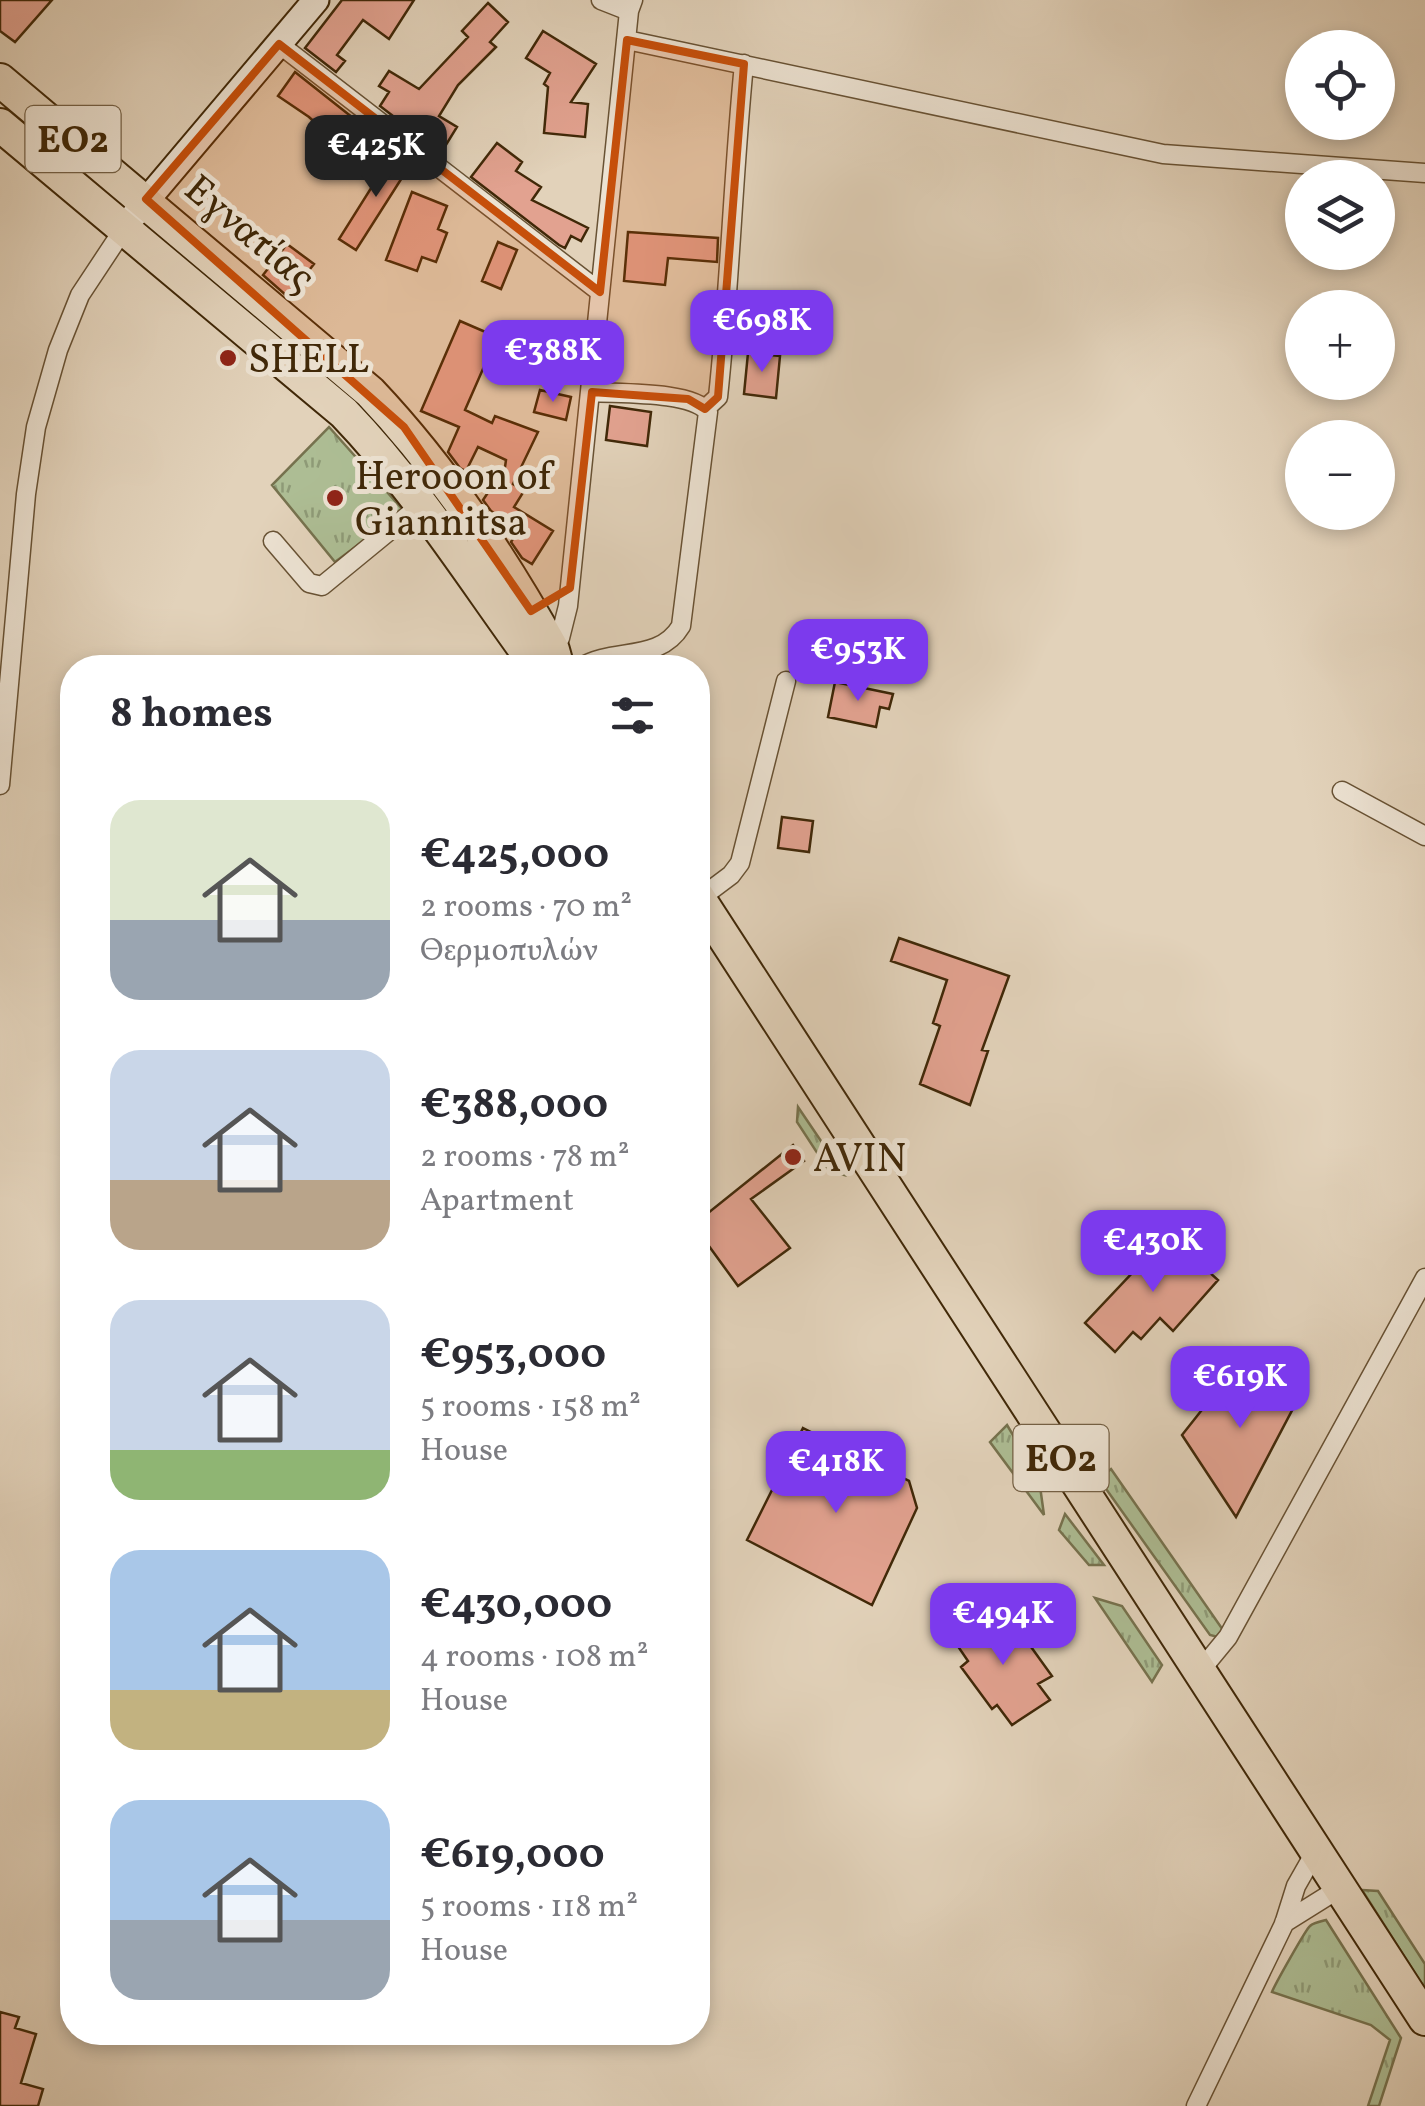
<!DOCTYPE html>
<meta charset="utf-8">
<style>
body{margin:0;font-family:Vollkorn,serif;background:#f7f7f7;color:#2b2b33;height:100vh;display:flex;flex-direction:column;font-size:38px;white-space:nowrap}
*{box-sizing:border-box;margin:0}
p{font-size:32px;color:#7c7c81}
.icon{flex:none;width:55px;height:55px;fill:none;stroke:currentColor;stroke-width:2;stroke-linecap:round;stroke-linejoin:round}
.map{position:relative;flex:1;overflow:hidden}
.panel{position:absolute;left:60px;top:655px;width:650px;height:1390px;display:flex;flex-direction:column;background:#fff;border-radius:40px;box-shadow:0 5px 15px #0003}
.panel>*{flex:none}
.buttons{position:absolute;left:1285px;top:30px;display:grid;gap:20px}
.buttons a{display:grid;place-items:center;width:110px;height:110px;border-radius:50%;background:#fff;box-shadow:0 5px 15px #0003;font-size:50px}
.price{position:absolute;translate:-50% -85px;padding:0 22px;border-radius:20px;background:#7c3aed;color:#fff;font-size:32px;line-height:65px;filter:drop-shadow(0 2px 5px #0008)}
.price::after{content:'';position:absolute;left:50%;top:60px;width:30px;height:22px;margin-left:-15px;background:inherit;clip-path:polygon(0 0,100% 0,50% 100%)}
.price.current{background:#222;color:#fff}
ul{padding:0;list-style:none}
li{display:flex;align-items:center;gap:30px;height:250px;padding:0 50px}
li span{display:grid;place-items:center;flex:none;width:280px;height:200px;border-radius:30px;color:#555}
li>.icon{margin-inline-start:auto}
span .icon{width:120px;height:120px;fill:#fffc;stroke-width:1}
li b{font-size:42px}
h2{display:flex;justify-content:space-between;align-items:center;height:120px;padding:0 50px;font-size:42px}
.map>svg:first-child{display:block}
.grass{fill:url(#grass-tufts);stroke:#76724e;stroke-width:2.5}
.building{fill:#e2a290;stroke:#402808;stroke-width:2.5}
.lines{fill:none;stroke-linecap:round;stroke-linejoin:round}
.street-casing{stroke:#685234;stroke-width:21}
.secondary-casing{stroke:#402808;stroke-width:29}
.highway-casing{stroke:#402808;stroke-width:36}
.street{stroke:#ece2d2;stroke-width:18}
.secondary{stroke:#ece2d2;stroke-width:25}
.highway{stroke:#e2d2ba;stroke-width:32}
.marked{fill:#c64f0b;fill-opacity:0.2;stroke:#c64f0b;stroke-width:8;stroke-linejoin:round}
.poi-dot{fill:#8f2418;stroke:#ece2d2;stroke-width:4}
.labels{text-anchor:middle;stroke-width:10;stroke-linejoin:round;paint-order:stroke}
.shield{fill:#ece2d2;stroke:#746045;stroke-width:2.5}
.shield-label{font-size:38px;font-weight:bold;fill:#402808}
.street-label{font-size:40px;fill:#402808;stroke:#ece2d2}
.poi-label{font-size:40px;fill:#402808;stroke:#ece2d2;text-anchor:start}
</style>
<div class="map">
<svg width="1425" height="2106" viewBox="0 0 1425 2106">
<defs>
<pattern id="grass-tufts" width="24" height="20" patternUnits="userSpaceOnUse" patternTransform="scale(2.5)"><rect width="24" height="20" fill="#adbd94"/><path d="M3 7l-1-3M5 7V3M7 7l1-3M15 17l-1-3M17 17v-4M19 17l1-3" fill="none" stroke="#8e9a77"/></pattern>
</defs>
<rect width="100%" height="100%" fill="#e2d2ba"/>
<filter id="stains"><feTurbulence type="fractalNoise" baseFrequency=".002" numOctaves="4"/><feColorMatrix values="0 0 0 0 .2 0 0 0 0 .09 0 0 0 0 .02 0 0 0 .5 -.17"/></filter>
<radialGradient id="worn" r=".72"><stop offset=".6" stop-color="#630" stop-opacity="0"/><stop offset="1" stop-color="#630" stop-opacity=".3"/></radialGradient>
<!-- grass -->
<path class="grass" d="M329,427L404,511L335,562L272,485Z
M798,1107L844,1175L829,1171L797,1122Z
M1007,1425L1039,1479L1044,1515L990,1442Z
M1111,1469L1223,1630L1218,1637L1210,1635L1099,1479Z
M1065,1514L1104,1565H1089L1059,1530Z
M1095,1598L1122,1606L1162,1665L1152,1682Z
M1362,1890L1378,1891L1425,1964V1989Z
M1326,1920L1401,2038L1379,2106H1368L1390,2040L1371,2025L1272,1992C1274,1986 1306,1929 1310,1926C1313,1923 1322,1921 1326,1920Z"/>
<!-- building -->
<path class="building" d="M0,0H52L15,42L0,31Z
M342,0H414L389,39L363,20L337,55L345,61L336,72L305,48Z
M488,3L508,22L490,42L496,47L458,85L439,116L457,127L441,153L380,106L389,92L379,86L389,71L419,89L468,37L462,31Z
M543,31L596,64L571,102L588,104L585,137L544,133L548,87L544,84L550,73L526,58Z
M295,72L367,129L347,152L309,117L278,96Z
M497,143L522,162L516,171L541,187L532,200L588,228L581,241L571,236L565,248L559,245L471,177Z
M395,150L412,162L356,250L339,239Z
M412,192L447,206L438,229L447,233L436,262L422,257L417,271L386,260Z
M628,232L718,238L717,262L668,258L665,285L624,281Z
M498,242L517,250L501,289L482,281Z
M287,244L314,264L288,297L263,275Z
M460,321L497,337L465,410L492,423L495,416L538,432L513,484L524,491L514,507L553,531L532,564L522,558L511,542L519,529L491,511L483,500L505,467L506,460L478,447L466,471L460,468L448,452L459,427L421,411Z
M748,353L780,356L776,398L744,394Z
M540,390L571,397L566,420L534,412Z
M610,406L651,412L647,446L606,440Z
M835,682L893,694L889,709L880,707L876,727L828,717Z
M782,817L813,821L809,852L778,848Z
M899,938L1009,976L982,1050L988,1051L970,1105L920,1084L940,1026L933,1023L947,980L891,961Z
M793,1145L804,1161L751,1199L790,1248L738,1286L698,1231V1221Z
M1168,1235L1218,1280L1173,1331L1160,1318L1141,1339L1133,1332L1115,1352L1085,1323Z
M1243,1358L1298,1399L1236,1517L1182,1435Z
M803,1428L909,1481L917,1508L872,1605L747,1540Z
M985,1611L1002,1634L1016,1626L1052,1676L1038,1684L1050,1700L1012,1725L997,1705L992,1709L961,1667L968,1661L955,1642L966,1636L961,1626Z
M0,2012L19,2017L15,2028L36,2034L21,2083L43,2089L38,2106H0Z"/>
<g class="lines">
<!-- street casing -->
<g class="street-casing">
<path id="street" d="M601,0L629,11
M627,40L1163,154L1425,173
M279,44L600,292
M705,409L718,397C730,286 733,175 744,64
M273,541L309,583L322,586L422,504
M553,650L560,638L568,606L629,11L633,0
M580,668C613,647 659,663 681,626L708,412C691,391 620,394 592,392
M0,785L26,494L36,427L58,350L80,295L125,227
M1342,791L1425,836
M699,899L731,875L740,863L786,681
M1200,1671L1228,1637L1425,1278
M1284,1923L1340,1888
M1196,2106L1284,1924L1296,1886L1317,1849"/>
</g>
<!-- secondary casing -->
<g class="secondary-casing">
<path id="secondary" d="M135,214L316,0"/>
</g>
<!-- highway casing -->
<g class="highway-casing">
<path id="highway" d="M0,80L370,392C443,469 502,558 553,650L558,668
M0,125L344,413C415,487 470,574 531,658L542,668
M698,897L1425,2019"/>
</g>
<!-- street -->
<use href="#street" class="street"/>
<!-- secondary -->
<use href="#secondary" class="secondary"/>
<!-- highway -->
<use href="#highway" class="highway"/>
</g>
<!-- marked area -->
<path class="marked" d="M627,40L744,64L718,397L705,409L688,399L592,392L570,588L531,611L404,427L146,199L279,44L600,292Z"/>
<!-- markers -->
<g class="poi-dot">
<circle cx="228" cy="358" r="10"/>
<circle cx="335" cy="498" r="10"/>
<circle cx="793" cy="1157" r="10"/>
</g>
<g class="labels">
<!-- shield labels -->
<g class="shield">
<rect x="25.5" y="106" width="95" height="66" rx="8"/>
<rect x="1013.5" y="1425" width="95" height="66" rx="8"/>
</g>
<g class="shield-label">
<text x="73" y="152">ΕΟ2</text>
<text x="1061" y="1471">ΕΟ2</text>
</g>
<!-- street labels -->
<g class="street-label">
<text transform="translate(251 232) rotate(40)" y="14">Εγνατίας</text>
</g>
<!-- poi labels -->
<g class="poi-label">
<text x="248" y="372">SHELL</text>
<text x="355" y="489">Herooon of<tspan x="355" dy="46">Giannitsa</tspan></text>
<text x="813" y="1171">AVIN</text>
</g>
</g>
<rect width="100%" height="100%" filter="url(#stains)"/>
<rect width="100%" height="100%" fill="url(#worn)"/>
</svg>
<div class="buttons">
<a><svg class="icon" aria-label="locate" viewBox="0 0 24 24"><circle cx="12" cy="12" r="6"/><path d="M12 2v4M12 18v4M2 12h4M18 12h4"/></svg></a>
<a><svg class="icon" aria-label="layers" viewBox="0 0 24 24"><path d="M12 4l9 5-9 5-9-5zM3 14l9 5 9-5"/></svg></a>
<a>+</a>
<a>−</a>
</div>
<b class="price current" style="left:376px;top:200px">€425K</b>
<b class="price" style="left:762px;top:375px">€698K</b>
<b class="price" style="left:553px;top:405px">€388K</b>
<b class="price" style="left:858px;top:704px">€953K</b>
<b class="price" style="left:1153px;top:1295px">€430K</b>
<b class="price" style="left:1240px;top:1431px">€619K</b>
<b class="price" style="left:836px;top:1516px">€418K</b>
<b class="price" style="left:1003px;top:1668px">€494K</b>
<section class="panel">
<h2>8 homes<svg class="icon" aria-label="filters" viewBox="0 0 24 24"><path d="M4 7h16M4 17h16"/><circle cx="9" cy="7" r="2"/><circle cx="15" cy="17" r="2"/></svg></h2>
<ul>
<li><span style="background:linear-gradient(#dfe7d0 60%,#9aa5b1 0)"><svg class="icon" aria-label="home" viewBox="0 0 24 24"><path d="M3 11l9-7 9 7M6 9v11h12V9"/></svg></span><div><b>€425,000</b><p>2 rooms · 70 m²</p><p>Θερμοπυλών</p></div></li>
<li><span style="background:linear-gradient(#c9d6e8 65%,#b9a48a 0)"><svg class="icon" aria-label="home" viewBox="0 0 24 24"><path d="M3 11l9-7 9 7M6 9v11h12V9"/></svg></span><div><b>€388,000</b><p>2 rooms · 78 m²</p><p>Apartment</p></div></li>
<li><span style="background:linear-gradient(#c9d6e8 75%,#8fb573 0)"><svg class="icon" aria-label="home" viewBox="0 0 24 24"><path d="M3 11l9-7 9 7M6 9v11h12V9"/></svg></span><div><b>€953,000</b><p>5 rooms · 158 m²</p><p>House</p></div></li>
<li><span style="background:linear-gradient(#a9c7e8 70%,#c2b280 0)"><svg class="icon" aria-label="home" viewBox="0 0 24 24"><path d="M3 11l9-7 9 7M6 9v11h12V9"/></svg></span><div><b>€430,000</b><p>4 rooms · 108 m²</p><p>House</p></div></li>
<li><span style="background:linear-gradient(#a9c7e8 60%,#9aa5b1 0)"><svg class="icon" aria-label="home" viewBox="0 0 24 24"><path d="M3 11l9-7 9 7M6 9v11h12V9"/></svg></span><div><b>€619,000</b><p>5 rooms · 118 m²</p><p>House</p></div></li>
</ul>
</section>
</div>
